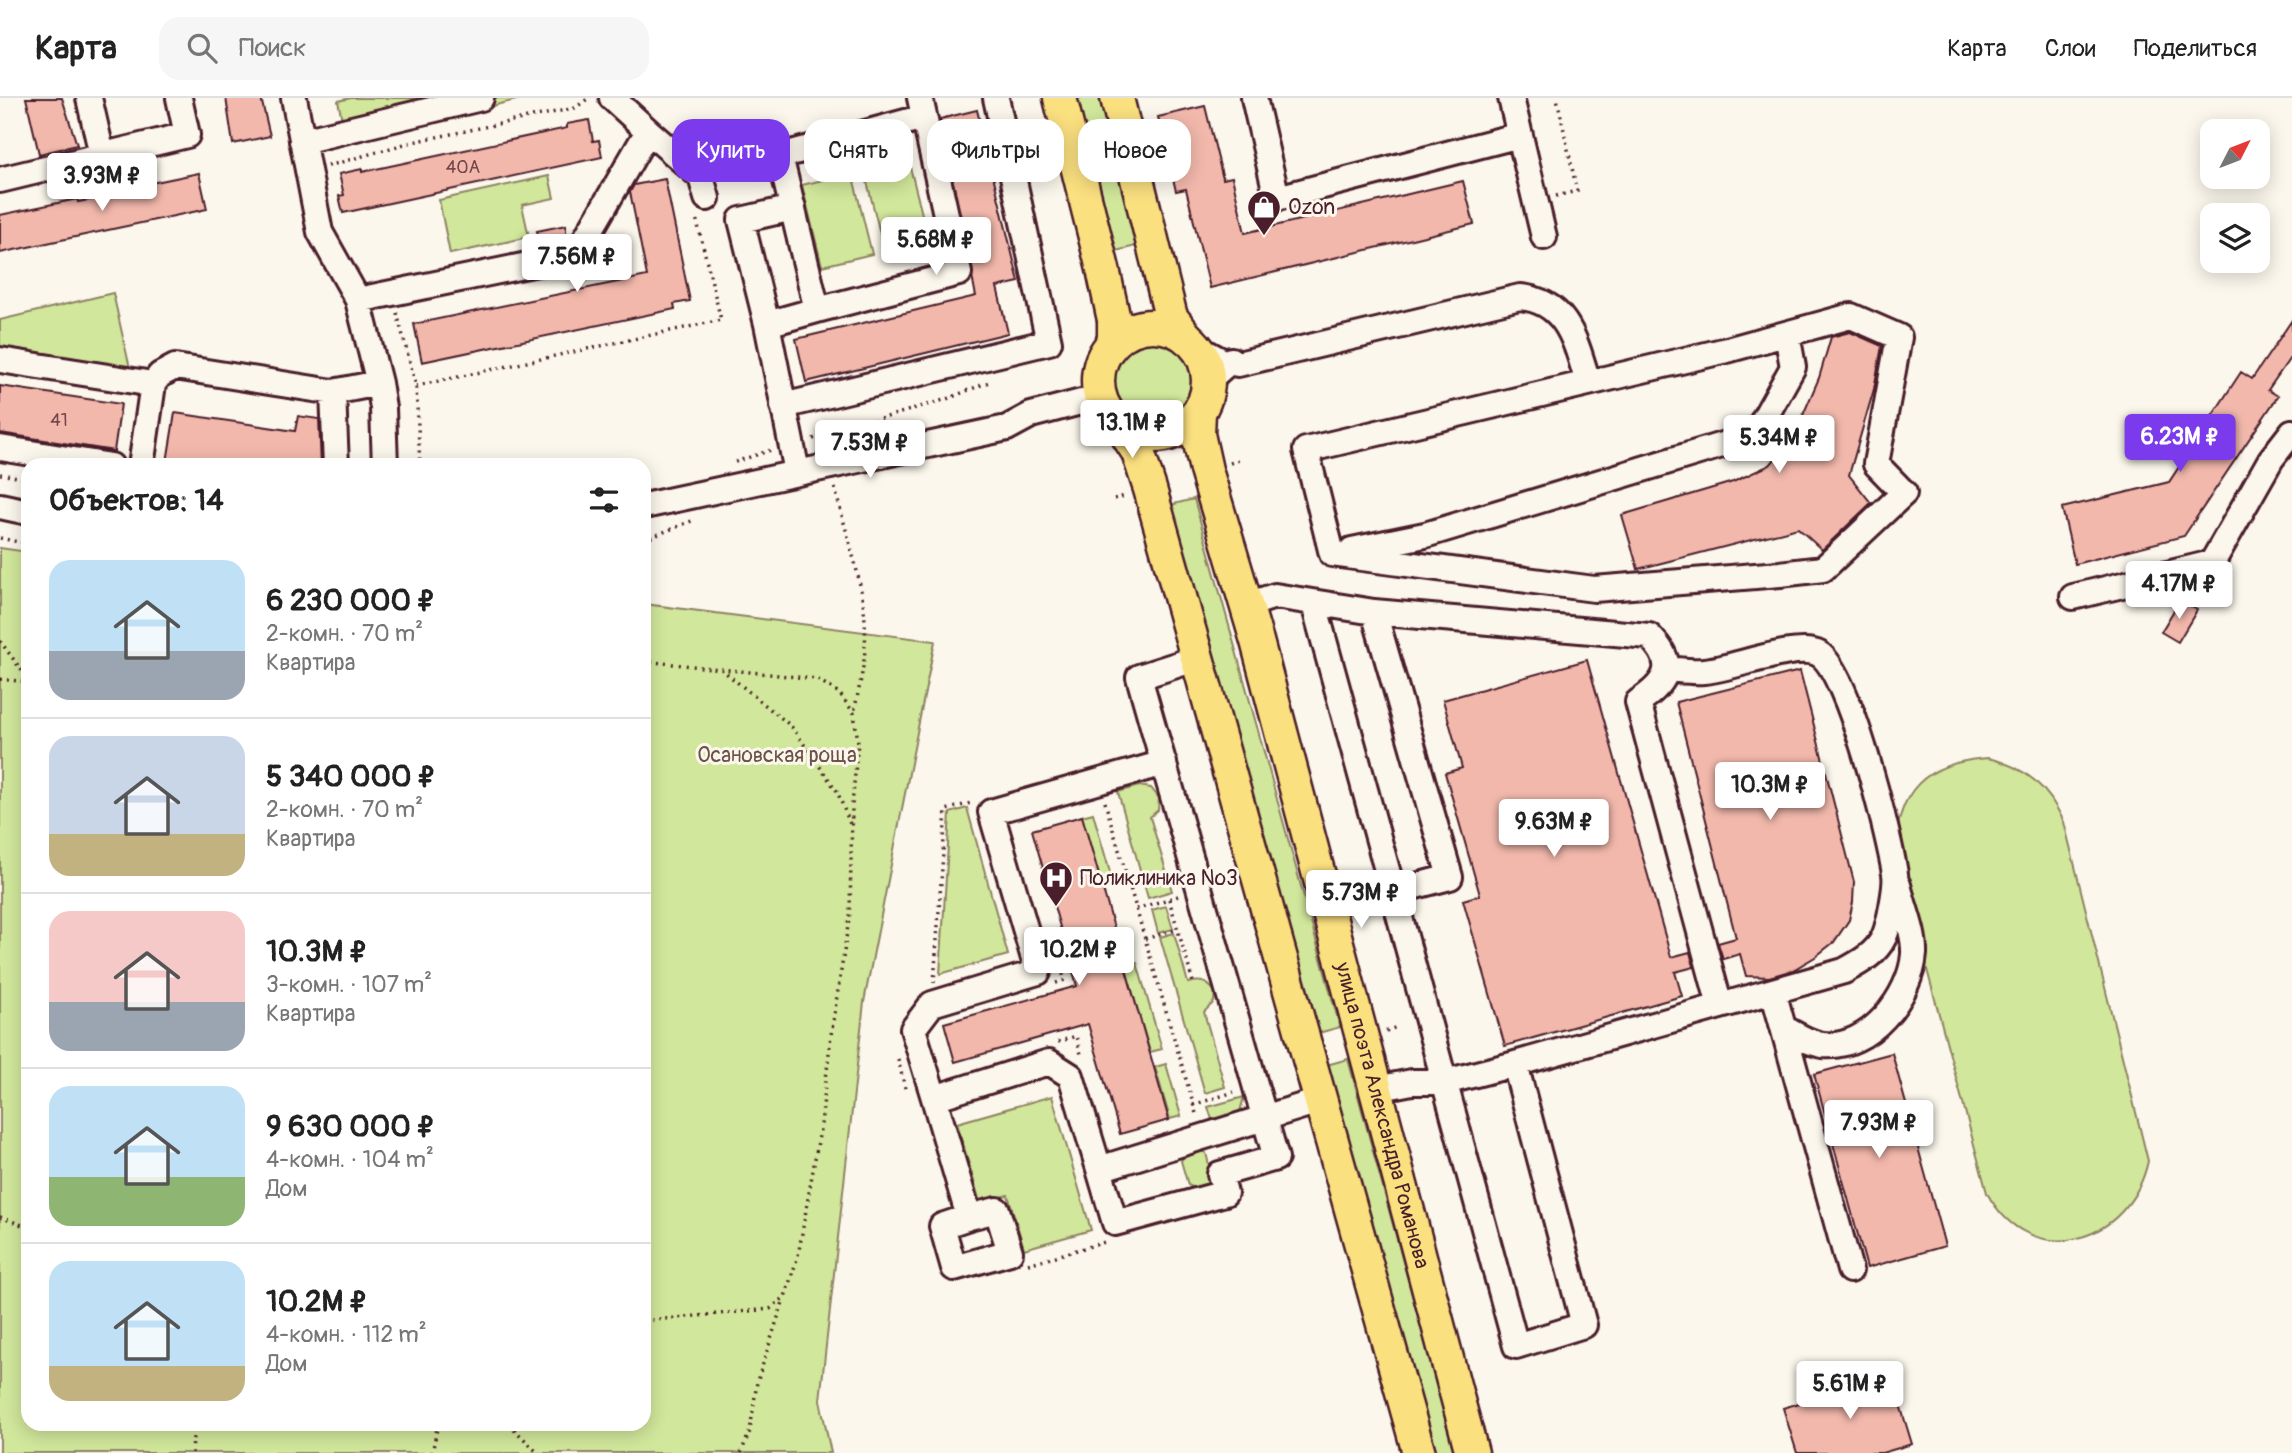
<!DOCTYPE html>
<html lang="ru">
<meta charset="utf-8">
<style>
body{margin:0;font-family:Pangolin,sans-serif;background:#f6f6f6;color:#222;height:100vh;display:flex;flex-direction:column;font-size:26px;white-space:nowrap}
*{box-sizing:border-box;margin:0}
p{font-size:23px;color:#767676}
.icon{flex:none;width:38px;height:38px;fill:none;stroke:currentColor;stroke-width:2;stroke-linecap:round;stroke-linejoin:round}
.map{position:relative;flex:1;overflow:hidden}
.sheet{position:absolute;left:21px;top:360px;width:630px;height:973px;display:flex;flex-direction:column;background:#fff;border-radius:21px;box-shadow:0 4px 18px #0003}
.sheet>*{flex:none}
.guide{position:absolute;left:672px;top:21px;width:665px;height:63px;display:flex;gap:14px}
.needle{width:46px;rotate:48deg}
.tools{position:absolute;left:2200px;top:21px;display:grid;gap:14px}
.tools a{display:grid;place-items:center;width:70px;height:70px;border-radius:14px;background:#fff;box-shadow:0 4px 18px #0003;font-size:35px}
.price{position:absolute;translate:-50% -60px;padding:0 16px;border-radius:7px;background:#fff;color:#222;font-size:23px;line-height:46px;filter:drop-shadow(0 2px 4px #0008)}
.price::after{content:'';position:absolute;left:50%;top:42px;width:21px;height:16px;margin-left:-10px;background:inherit;clip-path:polygon(0 0,100% 0,50% 100%)}
.price.selected{background:#7c3aed;color:#fff}
ul{padding:0;list-style:none}
li{display:flex;align-items:center;gap:21px;height:175px;padding:0 28px}
li+li{border-top:2px solid #e0e0e0}
li span{display:grid;place-items:center;flex:none;width:196px;height:140px;border-radius:21px;color:#555}
li>.icon{margin-inline-start:auto}
span .icon{width:84px;height:84px;fill:#fffc;stroke-width:1}
li b{font-size:30px}
h2{display:flex;justify-content:space-between;align-items:center;height:84px;padding:0 28px;font-size:30px}
.pill{padding:0 24px;border-radius:21px;background:#fff;box-shadow:0 4px 18px #0003;font-size:24px;line-height:63px}
.pill.selected{background:#7c3aed;color:#fff}
header{display:flex;align-items:center;gap:42px;box-sizing:border-box;height:98px;padding:0 35px;background:#fff;border-bottom:2px solid #e0e0e0}
header strong{font-size:33px}
nav{display:flex;gap:38px;margin-inline-start:auto;font-size:24px}
.search{width:490px;height:63px;background:#f6f6f6;display:flex;align-items:center;gap:18px;box-sizing:border-box;padding:0 24px;border-radius:21px;color:#767676;font-size:26px}
.map>svg:first-child{display:block}
.green{fill:#d1e79b;stroke:#8e8363;stroke-width:2}
.building{fill:#f2b8ac;stroke:#4a1f2b;stroke-width:2}
.lines{fill:none;stroke-linecap:round;stroke-linejoin:round}
.minor-casing{stroke:#4a1f2b;stroke-width:30}
.major-casing{stroke:#4a1f2b;stroke-width:37}
.path{stroke:#4a1f2b;stroke-width:3.5;stroke-dasharray:2 5;stroke-linecap:butt}
.minor{stroke:#fbf7ec;stroke-width:24}
.major{stroke:#fbe080;stroke-width:32}
.labels{text-anchor:middle;stroke-width:6;stroke-linejoin:round;paint-order:stroke}
.number-label{font-size:18px;fill:#74454b}
.poi-label{font-size:21px;fill:#4a1f2b;stroke:#fbf7ec;text-anchor:start}
.park-label{font-size:21px;fill:#6c5147;stroke:#fbf7ec}
.street-label{font-size:21px;fill:#4a1f2b;stroke:#fbf7ec}
</style>
<header>
<strong>Карта</strong>
<div class="search"><svg class="icon" aria-label="search" viewBox="0 0 24 24"><circle cx="10" cy="10" r="6"/><path d="M15 15l6 6"/></svg>Поиск</div>
<nav><a>Карта</a><a>Слои</a><a>Поделиться</a></nav>
</header>
<div class="map">
<svg width="2292" height="1355" viewBox="0 0 2292 1355">
<rect width="100%" height="100%" fill="#fbf7ec"/>
<filter id="ink" filterUnits="userSpaceOnUse"><feTurbulence type="fractalNoise" baseFrequency=".0143" numOctaves="2"/><feDisplacementMap in="SourceGraphic" scale="14" xChannelSelector="R" yChannelSelector="G"/><feConvolveMatrix kernelMatrix="1 2 1 2 8 2 1 2 1" color-interpolation-filters="sRGB"/></filter>
<g filter="url(#ink)">
<!-- green -->
<path class="green" d="M351,0H524L347,44L338,3Z
M1070,0H1101L1136,148L1108,155Z
M909,65L929,144L885,155L865,76Z
M852,75L872,156L822,168L802,87Z
M549,78L554,100L522,107L529,139L450,156L439,102Z
M113,195L131,275L0,255V222Z
M1110 282a41 41 0 1 1 82 0a41 41 0 1 1-82 0Z
M1194,401L1340,929L1315,936L1170,407Z
M0,450L28,454V1326H644V506L935,543L864,904L820,1302L831,1355H0Z
M1988,660C2026,669 2048,689 2064,724L2148,1063C2130,1145 2031,1176 1987,1095L1896,756C1895,693 1926,664 1988,660Z
M1139,688L1151,690L1159,700L1158,712L1150,719L1172,793L1148,800L1118,694Z
M967,710L1008,857L940,876L950,715Z
M1093,715L1113,785L1102,788L1082,718Z
M1166,808L1173,831L1158,835L1152,812Z
M1174,835L1188,885C1201,882 1207,883 1215,894L1214,904L1204,914L1225,989L1205,995L1160,839Z
M1137,865L1162,951L1150,954L1125,868Z
M1348,961L1455,1355H1428L1323,968Z
M1166,966L1181,1018L1170,1021L1155,969Z
M1052,998L1091,1132L1024,1151L1008,1097L980,1104L957,1025Z
M1244,999L1239,1017L1214,1028L1208,1009Z
M1198,1051L1206,1055L1212,1079L1209,1085L1194,1090L1188,1087L1181,1063L1185,1056Z"/>
<!-- building -->
<path class="building" d="M26,0H62L77,47L39,56Z
M226,0H261L270,38L233,46Z
M1205,8L1223,81L1232,79L1245,135L1463,83L1474,126L1210,190L1186,91L1176,93L1158,19Z
M977,12L1019,184L997,189L1008,235L806,284L796,241L976,198L940,21Z
M589,22L593,43L599,42L602,59L343,115L339,98L344,97L339,76L362,71V74L567,30V26Z
M199,75L207,111L0,155V117L77,101L78,104L109,98L108,94Z
M665,81L690,203L674,206L675,211L422,264L414,226L647,178L630,94L634,87Z
M566,127V144L541,149L537,133Z
M2292,222V257L2268,292L2278,298L2184,438L2075,466L2062,410L2169,384L2241,274L2252,281Z
M1850,234L1882,248L1874,291L1849,377L1871,405L1822,452L1798,430L1638,471L1622,417L1733,384L1770,367L1794,338L1819,280L1831,239Z
M0,288L121,306L114,353L0,335Z
M175,315L295,333L298,318L319,321L321,368H190L167,364Z
M2180,502L2197,512L2178,544L2161,534Z
M1587,562L1671,859L1690,854L1694,869L1675,874L1682,898L1505,948L1463,802L1480,797L1445,675L1462,670L1443,602Z
M1800,573L1854,784L1853,804L1849,822L1834,844L1815,859L1793,872L1769,879L1746,878L1740,856L1723,861L1718,845L1736,840L1676,604Z
M1082,718L1169,1022L1120,1036L1088,926L955,964L944,925L1077,888L1032,732Z
M1892,955L1945,1148L1867,1170L1814,976Z
M1891,1277L1912,1346L1882,1355H1797L1783,1310Z"/>
<g class="lines">
<!-- minor casing -->
<g class="minor-casing">
<path id="minor" d="M89,0L102,57
M294,0L320,134L358,202L379,285L383,310L385,368
M1254,0L1277,100L1520,37
M1511,0L1544,139
M648,33L701,79L707,100
M302,43L481,0
M0,82L187,37L179,0
M358,202L576,157L648,33L612,0
M817,212L959,175L920,0
M1851,218L1899,239L1876,366L1904,395L1823,471L1780,476L1594,491L1332,456L1306,352L1727,252Z
M767,226L741,122L793,110
M1196,249L1222,263L1238,266L1520,199C1568,203 1576,246 1588,284
M0,262L153,286
M1208,292L1214,277L1231,262
M333,294L336,368
M783,308L1049,244L996,0
M0,350L111,368
M141,368L153,286L160,277L175,269L333,294L379,285
M797,374L767,226L817,212L780,58L924,19
M0,408L28,414
M644,408L1007,330L1031,317L1081,304L1104,309
M1352,452L1425,437L1755,337L1793,269L1787,236
M2073,499L2212,465L2271,361L2292,334
M1314,506L1393,794L1450,779L1374,514
M1247,507L1275,498L1374,514L1649,538C1678,566 1668,584 1638,604L1720,908
M1164,665L991,714L1038,874L932,906L913,931L934,1000L1049,964L1071,978L1099,1071L1322,1002
M1773,893L1850,1172
M1784,930C1796,937 1809,945 1823,947C1869,952 1911,898 1914,856C1915,835 1903,808 1898,787
M1515,966L1844,873C1859,865 1876,856 1884,839C1889,828 1897,788 1895,776C1889,738 1849,573 1819,556C1797,544 1732,571 1704,573C1692,574 1679,572 1667,571
M1376,991L1412,984H1445L1515,966L1584,1227L1516,1248L1393,794
M934,1000L969,1119L942,1128L954,1170L1010,1154L997,1112L969,1119
M1099,1071L1115,1125L1225,1095L1220,1076L1276,1060L1139,579L1198,560"/>
</g>
<!-- major casing -->
<g class="major-casing">
<g id="major">
<path d="M1060,0L1103,171L1114,222V243"/>
<path d="M1117,0L1171,219L1187,240"/>
<circle cx="1153" cy="283" r="55"/>
<path id="s1" d="M1199,314L1198,336L1206,372L1257,543L1472,1355"/>
<path d="M1121,328L1138,354L1150,391L1419,1355"/>
</g>
</g>
<!-- path -->
<path class="path" d="M328,68L408,45L575,10L589,0
M1556,98L1577,93L1557,0
M599,163L615,159L611,142
M397,215L416,288L420,368
M416,288L721,222L696,119
M813,341L947,301L991,283
M735,364L771,352
M1230,365L1239,362
M0,376L28,381
M835,390C847,442 869,496 865,550C864,571 858,594 854,615
M1114,401L1126,398
M0,440L28,446
M644,442L694,422
M0,543L28,581
M644,563L817,581L839,595L854,615L858,644L852,707L850,815L831,937L821,1026L798,1158L785,1199L770,1211L644,1223
M721,571L791,628L837,693L850,726
M0,581L28,584
M1105,704L1197,1019
M1169,801L1193,884
M1136,811L1178,798
M1145,841L1178,831
M934,885L946,712L971,705
M1056,885L1065,882L1061,871
M1386,933L1397,929
M1058,944L1076,938L1081,956
M898,961L906,994
M1193,1007L1234,994
M0,1119L28,1129
M1028,1166L1105,1144
M509,1326L538,1355
M192,1355L194,1326
M432,1355L438,1326
M741,1355L750,1333L757,1284L784,1201"/>
<!-- minor -->
<use href="#minor" class="minor"/>
<!-- major -->
<use href="#major" class="major"/>
</g>
</g>
<!-- icons -->
<defs>
<g id="shop-pin" transform="scale(1.75)"><path d="M0 17L-7.5 6A9.5 9.5 0 1 1 7.5 6Z" fill="#4a1f2b" stroke="#fbf7ec"/><path d="M-5-2.5h2.3a2.7 3.5 0 0 1 5.4 0H5L5.5 6h-11ZM-1.5-2.5h3a1.5 2.3 0 0 0-3 0Z" fill="#fff"/></g>
<g id="hospital-pin" transform="scale(1.75)"><path d="M0 17L-7.5 6A9.5 9.5 0 1 1 7.5 6Z" fill="#4a1f2b" stroke="#fbf7ec"/><path d="M-5-5h3v3.5h4V-5h3V5h-3V1.5h-4V5h-3Z" fill="#fff"/></g>
</defs>
<g fill-rule="evenodd">
<use href="#shop-pin" x="1264" y="109"/>
<use href="#hospital-pin" x="1056" y="780"/>
</g>
<g class="labels">
<!-- number labels -->
<g class="number-label">
<text x="463" y="75">40А</text>
<text x="59" y="328">41</text>
</g>
<!-- poi labels -->
<g class="poi-label">
<text x="1288" y="116">Ozon</text>
<text x="1080" y="787">Поликлиника №3</text>
</g>
<!-- park labels -->
<g class="park-label">
<text x="777" y="664">Осановская роща</text>
</g>
<!-- street labels -->
<g class="street-label">
<text dy="7" stroke="none"><textPath href="#s1" startOffset="728">улица поэта Александра Романова</textPath></text>
</g>
</g>
</svg>
<div class="tools">
<a><svg class="needle" viewBox="-14 -14 28 28"><path d="M0-13l5 13h-10z" fill="#e53935"/><path d="M0 13l5-13h-10z" fill="#767676"/></svg></a>
<a><svg class="icon" aria-label="layers" viewBox="0 0 24 24"><path d="M12 4l9 5-9 5-9-5zM3 14l9 5 9-5"/></svg></a>
</div>
<b class="price" style="left:102px;top:115px">3.93M ₽</b>
<b class="price" style="left:936px;top:179px">5.68M ₽</b>
<b class="price" style="left:577px;top:196px">7.56M ₽</b>
<b class="price" style="left:1132px;top:362px">13.1M ₽</b>
<b class="price selected" style="left:2180px;top:376px">6.23M ₽</b>
<b class="price" style="left:1779px;top:377px">5.34M ₽</b>
<b class="price" style="left:870px;top:382px">7.53M ₽</b>
<b class="price" style="left:2179px;top:523px">4.17M ₽</b>
<b class="price" style="left:1770px;top:724px">10.3M ₽</b>
<b class="price" style="left:1554px;top:761px">9.63M ₽</b>
<b class="price" style="left:1361px;top:832px">5.73M ₽</b>
<b class="price" style="left:1079px;top:889px">10.2M ₽</b>
<b class="price" style="left:1879px;top:1062px">7.93M ₽</b>
<b class="price" style="left:1850px;top:1323px">5.61M ₽</b>
<div class="guide">
<a class="pill selected">Купить</a>
<a class="pill">Снять</a>
<a class="pill">Фильтры</a>
<a class="pill">Новое</a>
</div>
<section class="sheet">
<h2>Объектов: 14<svg class="icon" aria-label="filters" viewBox="0 0 24 24"><path d="M4 7h16M4 17h16"/><circle cx="9" cy="7" r="2"/><circle cx="15" cy="17" r="2"/></svg></h2>
<ul>
<li><span style="background:linear-gradient(#bfe0f5 65%,#9aa5b1 0)"><svg class="icon" aria-label="home" viewBox="0 0 24 24"><path d="M3 11l9-7 9 7M6 9v11h12V9"/></svg></span><div><b>6 230 000 ₽</b><p>2-комн. · 70 m²</p><p>Квартира</p></div></li>
<li><span style="background:linear-gradient(#c9d6e8 70%,#c2b280 0)"><svg class="icon" aria-label="home" viewBox="0 0 24 24"><path d="M3 11l9-7 9 7M6 9v11h12V9"/></svg></span><div><b>5 340 000 ₽</b><p>2-комн. · 70 m²</p><p>Квартира</p></div></li>
<li><span style="background:linear-gradient(#f6c9c9 65%,#9aa5b1 0)"><svg class="icon" aria-label="home" viewBox="0 0 24 24"><path d="M3 11l9-7 9 7M6 9v11h12V9"/></svg></span><div><b>10.3M ₽</b><p>3-комн. · 107 m²</p><p>Квартира</p></div></li>
<li><span style="background:linear-gradient(#bfe0f5 65%,#8fb573 0)"><svg class="icon" aria-label="home" viewBox="0 0 24 24"><path d="M3 11l9-7 9 7M6 9v11h12V9"/></svg></span><div><b>9 630 000 ₽</b><p>4-комн. · 104 m²</p><p>Дом</p></div></li>
<li><span style="background:linear-gradient(#bfe0f5 75%,#c2b280 0)"><svg class="icon" aria-label="home" viewBox="0 0 24 24"><path d="M3 11l9-7 9 7M6 9v11h12V9"/></svg></span><div><b>10.2M ₽</b><p>4-комн. · 112 m²</p><p>Дом</p></div></li>
</ul>
</section>
</div>
